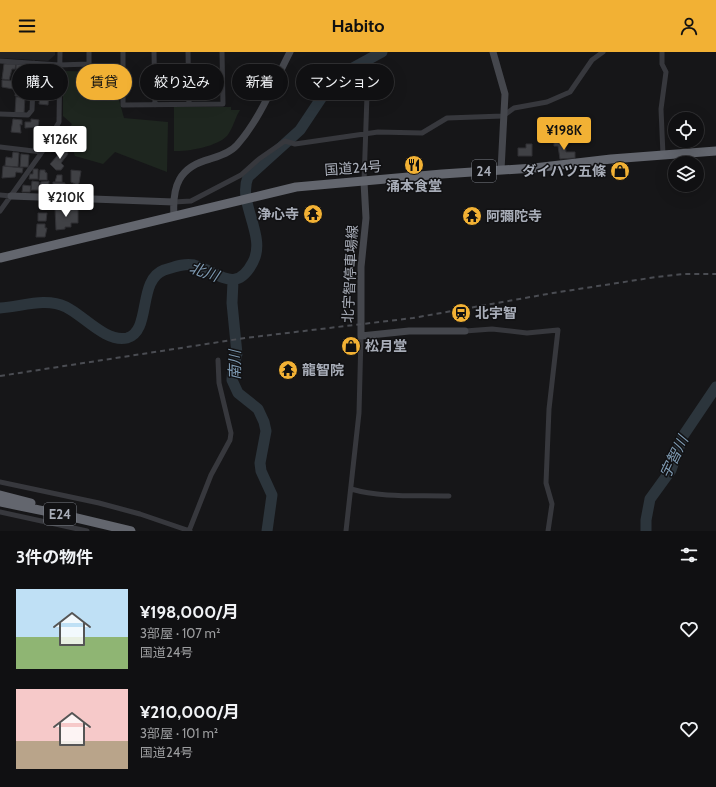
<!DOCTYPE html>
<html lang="ja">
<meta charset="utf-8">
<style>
body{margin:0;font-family:Cabin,"Noto Sans JP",sans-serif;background:#19191b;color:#f1f3f6;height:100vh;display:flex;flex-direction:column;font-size:15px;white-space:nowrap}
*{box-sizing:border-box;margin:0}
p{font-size:13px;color:#9c9d9f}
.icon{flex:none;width:22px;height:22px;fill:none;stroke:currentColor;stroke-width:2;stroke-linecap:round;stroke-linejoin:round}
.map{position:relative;height:479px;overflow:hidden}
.panel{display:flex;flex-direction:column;background:#101012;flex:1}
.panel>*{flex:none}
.banner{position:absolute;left:12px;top:12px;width:400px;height:36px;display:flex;gap:8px}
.fabs{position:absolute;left:668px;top:60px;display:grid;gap:8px}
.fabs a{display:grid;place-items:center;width:36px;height:36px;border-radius:50%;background:#101012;box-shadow:0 4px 16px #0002,0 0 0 1px #303032;font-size:20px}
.price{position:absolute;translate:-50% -34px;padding:0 9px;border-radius:4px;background:#fff;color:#222;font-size:13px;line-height:26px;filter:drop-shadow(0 1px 2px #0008)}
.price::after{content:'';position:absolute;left:50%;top:24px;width:12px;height:9px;margin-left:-6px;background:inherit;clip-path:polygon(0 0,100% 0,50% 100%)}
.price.selected{background:#f2b134;color:#111}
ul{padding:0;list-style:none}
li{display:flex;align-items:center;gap:12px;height:100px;padding:0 16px}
li span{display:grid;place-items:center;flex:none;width:112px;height:80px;border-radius:0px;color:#555}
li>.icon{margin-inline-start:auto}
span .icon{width:48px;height:48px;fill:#fffc;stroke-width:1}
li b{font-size:17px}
h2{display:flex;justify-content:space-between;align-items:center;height:48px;padding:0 16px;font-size:17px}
.tag{padding:0 14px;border-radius:18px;background:#101012;box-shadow:0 4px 16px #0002,0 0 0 1px #303032;font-size:14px;line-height:36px}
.tag.selected{background:#f2b134;color:#111}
header{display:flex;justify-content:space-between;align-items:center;height:52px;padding:0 16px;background:#f2b134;color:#111;font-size:18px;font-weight:700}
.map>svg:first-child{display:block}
.built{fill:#222225}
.green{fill:#1e261f}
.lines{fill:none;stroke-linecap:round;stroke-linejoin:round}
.river{stroke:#2c353c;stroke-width:11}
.building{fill:#404145;stroke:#303034}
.street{stroke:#37383d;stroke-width:5}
.secondary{stroke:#45474d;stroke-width:7}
.highway{stroke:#63666e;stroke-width:9}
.rail{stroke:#4a4c52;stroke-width:2;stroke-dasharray:5 4;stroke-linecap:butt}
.labels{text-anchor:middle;stroke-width:3;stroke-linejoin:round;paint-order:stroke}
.shield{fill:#111113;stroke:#7b7e86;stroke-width:1}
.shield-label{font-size:13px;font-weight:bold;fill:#a8adb8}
.street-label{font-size:14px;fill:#a8adb8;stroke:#111113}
.poi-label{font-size:14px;font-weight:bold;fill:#a8adb8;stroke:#111113;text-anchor:start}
.water-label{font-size:15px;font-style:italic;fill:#7f9bb3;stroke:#111113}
</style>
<header><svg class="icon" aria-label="menu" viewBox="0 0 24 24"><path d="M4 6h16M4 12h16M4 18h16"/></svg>Habito<svg class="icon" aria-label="person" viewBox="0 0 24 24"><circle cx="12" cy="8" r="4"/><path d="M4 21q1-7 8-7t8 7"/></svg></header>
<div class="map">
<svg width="716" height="479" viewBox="0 0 716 479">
<rect width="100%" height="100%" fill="#161618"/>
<!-- built -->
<path class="built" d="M0,0H55V3L48,9L0,6Z"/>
<!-- green -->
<path class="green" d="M63,19L117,20L116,37L124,66L168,70L167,120L115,100L103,112L75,104L67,80L72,72L63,64Z
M174,55H231V58H240C235,66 234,73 229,81C222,94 187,100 174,99Z"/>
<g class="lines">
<!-- river -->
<path class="river" d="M233,229L232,251L237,302L233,315L232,328L238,341L258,357L264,370L266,379L260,411L261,419L272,443L267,479
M0,256C21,255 45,245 66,255C83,263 106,291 127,286C152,279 137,228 164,218C174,215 184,211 194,213C218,219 235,244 253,210C267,184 237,151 248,125L300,78L330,33L349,18L382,0
M646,479V468L650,447L671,418L683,384L716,335"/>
</g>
<!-- building -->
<path class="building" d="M4,12H16L15,17H12L9,28L2,27Z
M16,12L26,13L27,21L16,20Z
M40,13L47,14L48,22H51L50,27L35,26L36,15H39Z
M16,21L30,24V29L15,28Z
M2,28L14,29L13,37L2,35Z
M15,29L24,30V37L17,36Z
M47,29H53V39H46Z
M16,37H25L26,44H15Z
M35,39L49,40L48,53L39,52L40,45H34Z
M16,45H25L24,61H15Z
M13,67L22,68V73L20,72L21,81L11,80Z
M31,67L39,68L38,75L25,76V70H31Z
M53,89L57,92L51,100L47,97Z
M554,90H565L566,100H575V106L560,107L558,94H554Z
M526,92H532V104H518V96H526Z
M65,95L68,102L61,111L64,114L61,118H56L50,112Z
M13,100L19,101L18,115L5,114L6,105L12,106Z
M21,102L29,103L28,115H20Z
M3,114L23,116L22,121L16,120L15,125L2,126Z
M33,117H38V127H29L30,122H33Z
M40,118H45V120L47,121V128H39Z
M71,118L81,119L79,131L77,133L71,130Z
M57,123H62V130H55Z
M32,129L39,130V138H31Z
M49,129L48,140H42L43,138H40L41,130Z
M53,130L65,131V141L57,140V134H53Z
M23,133L31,134L30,140H22Z
M78,156V171H71V175H65V177L56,178L55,157Z
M38,161H47L46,169H38Z
M37,172H45V176H47L45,185H36Z"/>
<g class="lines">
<!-- street -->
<path class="street" d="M123,0V53L223,52L222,0
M154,0L155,53
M188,0L189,52
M662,0V12L666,20L661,57L663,103
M0,9L59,13L89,12V0
M0,62L28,63L32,58L34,11
M0,95L42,100
M364,130L367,43L389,26
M0,143L11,144
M174,150L191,149L241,123L259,107L285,89L295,92L378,80L422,81L447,66L503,64L514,56L547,50L570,40L592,8L603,0
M0,159L42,100L59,70L60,0
M465,279L492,277L527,281L558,278L549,357L546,431L552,452L548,479
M0,430L99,451L140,462L190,479
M351,437C382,446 417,443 449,444
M0,460L87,479
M189,479L211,423L230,388L231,381L219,331L218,308
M346,479L359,361L361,284"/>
<!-- secondary -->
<path class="secondary" d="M493,0L505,42L501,118
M364,130L366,166L361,215V284L409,279H465
M11,144L174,150
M174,164C172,134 179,115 210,107C219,104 230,101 237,93C260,67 274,31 290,0"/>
<!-- highway -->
<path class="highway" d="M0,206L296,135L442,122L534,116L611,107L716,99
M0,443L31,451
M0,450L64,463L131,479"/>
<!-- rail -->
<path class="rail" d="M0,324L245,286L413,266L553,241L656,225L684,222H716"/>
</g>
<!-- icons -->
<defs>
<g id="restaurant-disc" transform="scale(1)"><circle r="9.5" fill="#f2b134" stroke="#111113"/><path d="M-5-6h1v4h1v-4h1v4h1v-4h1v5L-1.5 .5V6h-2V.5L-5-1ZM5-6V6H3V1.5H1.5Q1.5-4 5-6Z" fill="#111"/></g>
<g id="shop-disc" transform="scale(1)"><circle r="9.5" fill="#f2b134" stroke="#111113"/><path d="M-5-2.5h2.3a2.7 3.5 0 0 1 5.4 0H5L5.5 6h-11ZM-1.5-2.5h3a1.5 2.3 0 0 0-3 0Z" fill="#111"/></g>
<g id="temple-disc" transform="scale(1)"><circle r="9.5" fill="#f2b134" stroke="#111113"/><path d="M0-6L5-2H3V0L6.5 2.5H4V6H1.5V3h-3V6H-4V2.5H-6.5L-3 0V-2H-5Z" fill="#111"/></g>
<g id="station-disc" transform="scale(1)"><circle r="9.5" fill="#f2b134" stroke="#111113"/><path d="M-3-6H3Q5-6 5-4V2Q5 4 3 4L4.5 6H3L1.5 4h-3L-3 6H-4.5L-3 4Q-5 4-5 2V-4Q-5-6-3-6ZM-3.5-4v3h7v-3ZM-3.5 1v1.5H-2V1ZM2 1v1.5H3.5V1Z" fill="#111"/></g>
</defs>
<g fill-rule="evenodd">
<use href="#restaurant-disc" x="414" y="113"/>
<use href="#shop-disc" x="620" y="119"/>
<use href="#temple-disc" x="313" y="162"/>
<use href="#temple-disc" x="472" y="164"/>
<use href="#station-disc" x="461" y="261"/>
<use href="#shop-disc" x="351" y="294"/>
<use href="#temple-disc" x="288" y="318"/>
</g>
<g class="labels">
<!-- shield labels -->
<g class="shield">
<rect x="472" y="108" width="24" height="22" rx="3"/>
<rect x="44" y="451" width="32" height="22" rx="3"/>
</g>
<g class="shield-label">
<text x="484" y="124">24</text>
<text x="60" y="467">E24</text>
</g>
<!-- street labels -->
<g class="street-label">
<text transform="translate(353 116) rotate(-4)" y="5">国道24号</text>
<text transform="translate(350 222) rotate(-87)" y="5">北宇智停車場線</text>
</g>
<!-- poi labels -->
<g class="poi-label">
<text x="606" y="124" text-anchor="end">ダイハツ五條</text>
<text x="414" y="139" text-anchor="middle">涌本食堂</text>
<text x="299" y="167" text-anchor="end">浄心寺</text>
<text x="486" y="169">阿彌陀寺</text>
<text x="475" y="266">北宇智</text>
<text x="365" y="299">松月堂</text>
<text x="302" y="323">龍智院</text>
</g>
<!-- water labels -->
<g class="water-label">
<text transform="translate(204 220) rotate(19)" y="5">北川</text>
<text transform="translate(235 313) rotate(-90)" y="5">南川</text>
<text transform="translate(674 405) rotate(-64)" y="5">宇智川</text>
</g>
</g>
</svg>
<div class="fabs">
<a><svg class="icon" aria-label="locate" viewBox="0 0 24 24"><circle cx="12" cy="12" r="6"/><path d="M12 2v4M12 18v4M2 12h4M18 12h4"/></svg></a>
<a><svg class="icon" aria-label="layers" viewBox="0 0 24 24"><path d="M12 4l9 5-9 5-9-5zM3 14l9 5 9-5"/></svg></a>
</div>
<b class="price selected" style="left:564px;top:99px">¥198K</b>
<b class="price" style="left:60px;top:108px">¥126K</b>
<b class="price" style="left:66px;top:166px">¥210K</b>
<div class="banner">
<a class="tag">購入</a>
<a class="tag selected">賃貸</a>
<a class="tag">絞り込み</a>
<a class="tag">新着</a>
<a class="tag">マンション</a>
</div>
</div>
<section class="panel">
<h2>3件の物件<svg class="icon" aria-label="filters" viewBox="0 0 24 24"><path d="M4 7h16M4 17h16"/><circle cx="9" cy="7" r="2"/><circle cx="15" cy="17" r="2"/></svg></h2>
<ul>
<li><span style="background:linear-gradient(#bfe0f5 60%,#8fb573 0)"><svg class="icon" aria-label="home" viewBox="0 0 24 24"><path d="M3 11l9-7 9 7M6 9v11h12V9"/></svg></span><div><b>¥198,000/月</b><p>3部屋 · 107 m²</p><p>国道24号</p></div><svg class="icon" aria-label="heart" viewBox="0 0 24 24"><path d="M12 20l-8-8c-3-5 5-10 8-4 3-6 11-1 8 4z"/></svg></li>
<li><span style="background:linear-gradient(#f6c9c9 65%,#b9a48a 0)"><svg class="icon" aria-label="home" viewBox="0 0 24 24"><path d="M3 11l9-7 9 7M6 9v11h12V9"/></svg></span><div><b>¥210,000/月</b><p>3部屋 · 101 m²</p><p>国道24号</p></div><svg class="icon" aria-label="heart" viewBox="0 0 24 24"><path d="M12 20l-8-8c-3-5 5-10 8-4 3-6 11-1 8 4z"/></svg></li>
</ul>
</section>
